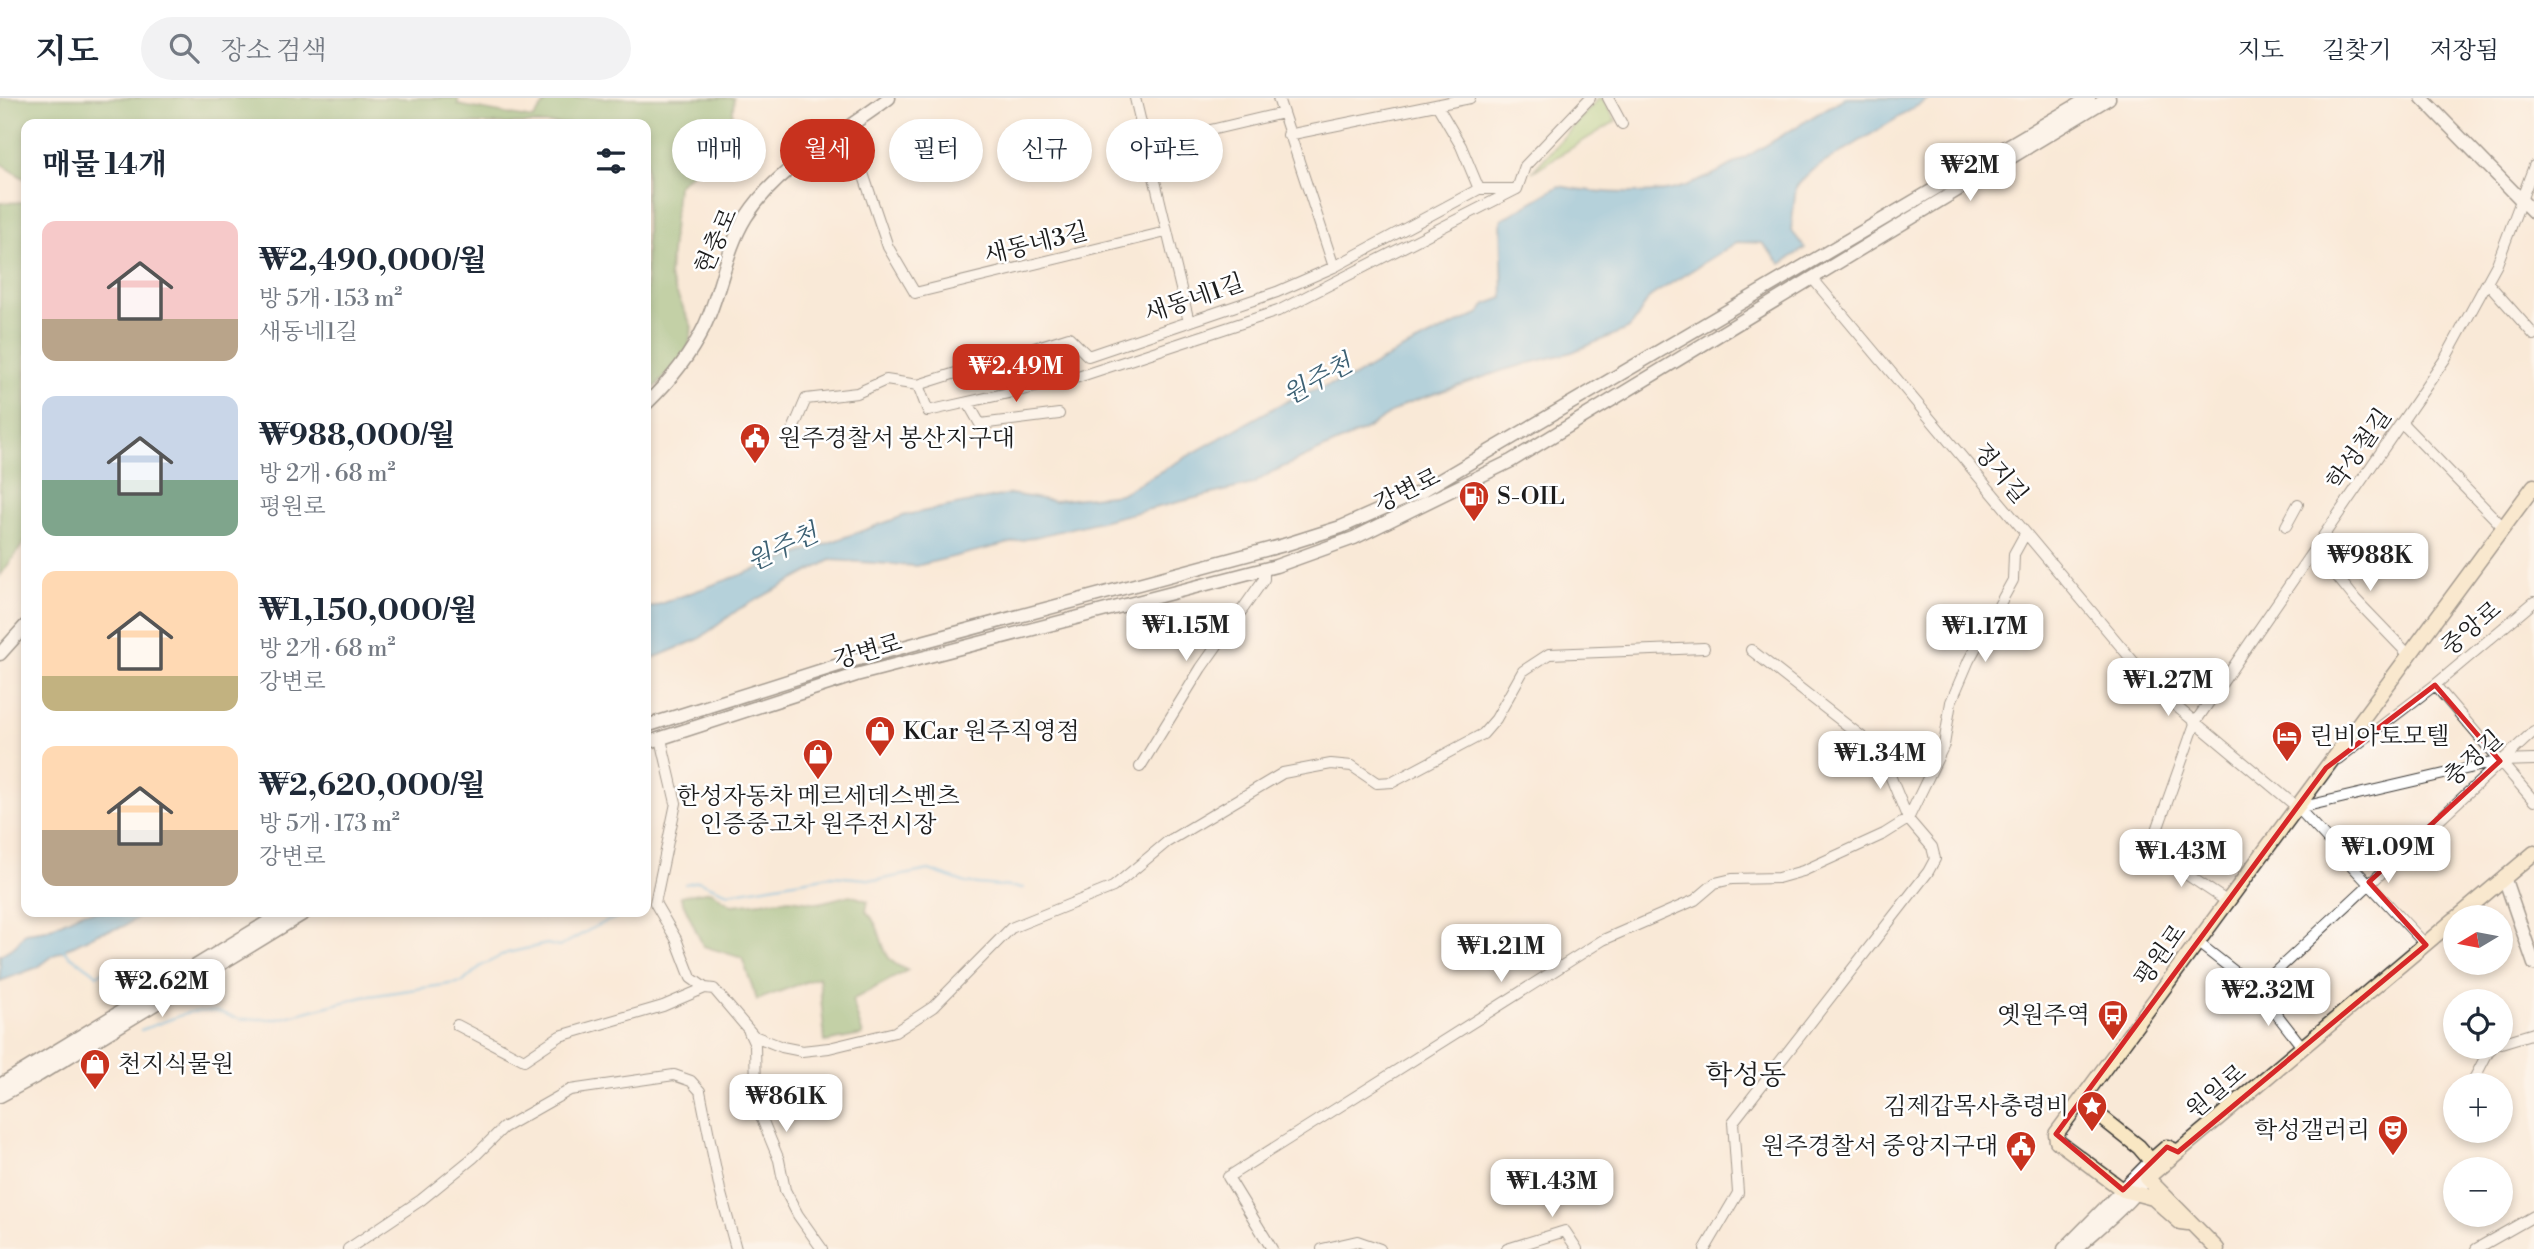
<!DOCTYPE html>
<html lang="ko">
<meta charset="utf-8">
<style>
body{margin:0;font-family:"Libre Bodoni","Noto Serif KR",serif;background:#f2f2f3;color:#1f2937;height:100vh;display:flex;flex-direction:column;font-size:26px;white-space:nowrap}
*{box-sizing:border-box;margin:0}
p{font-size:23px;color:#747a83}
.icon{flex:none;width:38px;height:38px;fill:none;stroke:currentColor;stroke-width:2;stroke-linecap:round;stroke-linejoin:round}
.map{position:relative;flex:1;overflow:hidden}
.details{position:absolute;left:21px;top:21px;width:630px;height:798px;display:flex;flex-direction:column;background:#fff;border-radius:14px;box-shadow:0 4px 10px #0003}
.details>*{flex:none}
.guide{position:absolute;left:672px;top:21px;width:665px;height:63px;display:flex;gap:14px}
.needle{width:46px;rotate:260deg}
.controls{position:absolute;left:2443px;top:807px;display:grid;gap:14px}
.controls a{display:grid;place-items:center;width:70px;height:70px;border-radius:50%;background:#fff;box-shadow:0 4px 10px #0003;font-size:35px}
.price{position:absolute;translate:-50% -60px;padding:0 16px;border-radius:14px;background:#fff;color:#222;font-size:23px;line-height:46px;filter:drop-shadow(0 2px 4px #0008)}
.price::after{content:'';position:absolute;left:50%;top:42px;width:21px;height:16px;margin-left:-10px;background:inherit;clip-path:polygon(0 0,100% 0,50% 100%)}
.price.current{background:#c8321e;color:#fff}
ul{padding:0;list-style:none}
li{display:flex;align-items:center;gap:21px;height:175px;padding:0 21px}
li span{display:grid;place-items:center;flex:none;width:196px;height:140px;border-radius:14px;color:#555}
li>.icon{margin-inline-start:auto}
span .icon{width:84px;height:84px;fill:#fffc;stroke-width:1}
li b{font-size:30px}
h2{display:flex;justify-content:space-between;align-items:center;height:84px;padding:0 21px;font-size:30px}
.pill{padding:0 24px;border-radius:32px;background:#fff;box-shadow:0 4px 10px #0003;font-size:24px;line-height:63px}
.pill.current{background:#c8321e;color:#fff}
header{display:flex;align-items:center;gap:42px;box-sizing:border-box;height:98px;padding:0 35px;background:#fff;border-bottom:2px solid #e0e1e3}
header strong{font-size:33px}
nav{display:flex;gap:38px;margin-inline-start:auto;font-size:24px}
.search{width:490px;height:63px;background:#f2f2f3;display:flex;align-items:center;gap:18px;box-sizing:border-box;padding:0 24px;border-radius:38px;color:#747a83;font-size:26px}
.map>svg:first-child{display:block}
.green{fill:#a0ce7c;stroke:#5e754c;stroke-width:2}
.forest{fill:#80b16c;stroke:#4e6644;stroke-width:2}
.water{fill:#63b4de;stroke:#40687d;stroke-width:2}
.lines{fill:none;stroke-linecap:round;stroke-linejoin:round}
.stream{stroke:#63b4de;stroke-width:2.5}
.minor-casing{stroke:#3d3b38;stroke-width:12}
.tertiary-casing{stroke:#3d3b38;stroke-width:15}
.secondary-casing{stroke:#3d3b38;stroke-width:17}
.minor{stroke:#fff;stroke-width:10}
.tertiary{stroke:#fff;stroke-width:12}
.secondary{stroke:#f9e7c3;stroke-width:14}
.marked{fill:none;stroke:#d62828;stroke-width:5;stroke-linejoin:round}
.labels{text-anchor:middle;stroke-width:5;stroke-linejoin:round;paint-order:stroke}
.street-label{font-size:24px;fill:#1c1c1c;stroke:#fff}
.poi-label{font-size:24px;fill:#1c1c1c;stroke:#fff;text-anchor:start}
.water-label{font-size:26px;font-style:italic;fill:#3c6073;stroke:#fff}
.quarter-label{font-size:28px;fill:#1c1c1c;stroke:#fff}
</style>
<header>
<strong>지도</strong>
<div class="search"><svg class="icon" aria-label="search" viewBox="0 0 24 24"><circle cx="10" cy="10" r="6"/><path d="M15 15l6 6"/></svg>장소 검색</div>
<nav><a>지도</a><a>길찾기</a><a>저장됨</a></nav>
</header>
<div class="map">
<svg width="2534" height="1151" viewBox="0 0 2534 1151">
<rect width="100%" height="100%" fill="#fff"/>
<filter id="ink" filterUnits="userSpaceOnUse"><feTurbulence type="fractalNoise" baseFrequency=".0143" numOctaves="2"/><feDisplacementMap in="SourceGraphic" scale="14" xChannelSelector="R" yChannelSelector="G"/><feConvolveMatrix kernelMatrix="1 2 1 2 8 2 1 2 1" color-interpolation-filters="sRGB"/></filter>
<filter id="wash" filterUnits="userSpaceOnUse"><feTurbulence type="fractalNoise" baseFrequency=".00686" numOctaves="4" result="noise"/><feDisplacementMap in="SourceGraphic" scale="28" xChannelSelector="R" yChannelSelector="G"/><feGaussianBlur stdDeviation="1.57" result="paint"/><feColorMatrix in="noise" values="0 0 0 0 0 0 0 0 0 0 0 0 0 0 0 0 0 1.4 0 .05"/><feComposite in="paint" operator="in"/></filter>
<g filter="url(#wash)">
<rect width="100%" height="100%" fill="#f9e9d7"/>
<!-- green -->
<path class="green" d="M1599,0H1602L1616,23L1532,74Z"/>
<!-- forest -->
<path class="forest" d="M0,0H458V7L533,21L549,0H734L732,23L702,66L677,88L669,179L692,229L688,254L646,299V26H26V82L0,65Z
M26,104V442L0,478V105Z
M711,793L732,807L790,801L819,805L850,797L868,803L866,813C889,836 874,861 908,872L852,902L863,937L825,944L819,879L757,902L742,860L703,848L680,798Z"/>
<!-- water -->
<path class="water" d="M1845,0H1930L1811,73L1796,89L1791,132L1805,150L1781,166L1762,145L1737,144L1651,198C1642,208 1638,223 1628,231L1572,254L1504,272L1405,306L1363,333L1272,374L1253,386L916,468L831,462L739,511L699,541L646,563V511L906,417L1010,396L1054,403L1120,396L1281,306L1305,295L1352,280L1399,253L1480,215L1486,206L1503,200L1501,122L1559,88C1595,95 1629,97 1665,93C1713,87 1798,25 1845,0Z
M83,814H148L122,829L98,835L54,857L38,869L0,883V857L15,848L25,835L46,832Z"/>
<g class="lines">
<!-- stream -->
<path class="stream" d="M685,786L698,783L728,795L831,778L878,782L929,772L966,785L1023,790
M646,802L647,801
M62,850C71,863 85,864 97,877L105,872L111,880
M141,932L190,914L216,913L239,921H278L363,899L463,884L481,868L507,855L547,846L559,849L600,826L632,814"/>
</g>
</g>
<g filter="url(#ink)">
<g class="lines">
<!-- minor casing -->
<g class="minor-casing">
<path id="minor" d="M1135,0L1189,224
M1278,0L1334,169
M1608,0L1622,26
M1437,7L1461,48L1479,91
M848,31L888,149L915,195L1166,134
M1288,37L1470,0
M1147,47L1283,15
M1517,91L1525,68L1590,0
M1813,181L2159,594L2298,710L2426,847
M2488,185L2534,237
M918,287L928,313L1075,280L1278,213L1517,91
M968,305L980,326L1059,316
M2403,326L2504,430
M789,341L806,301L857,295L886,282L918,287L1069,239L1088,258L1277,194L1334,169L1479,91H1517
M2286,428L2298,406
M2314,450L2356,502L2408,556
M1751,552L1880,653L1930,670
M2435,587L2534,703
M661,641L676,705L655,805L676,841L691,880L705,890L714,891L754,938L782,949L802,953L829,950L895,934L933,909L1011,830L1113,789L1167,744L1283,675L1331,666L1352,668L1377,685L1393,684L1483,636L1496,621L1523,573L1549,556L1704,550
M2338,661L2435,587L2534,504
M1140,669L1201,570L1264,481V471
M2298,710L2500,663L2534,662
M2228,804L2150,752L2196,623L2445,261L2497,166L2534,68
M2197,844L2257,891L2303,950
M2257,891L2534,633
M457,927L524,962L560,938L663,908L705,890
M749,934L755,947L756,993L760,1016L779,1062L785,1092L798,1117L822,1151
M2501,945L2534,935
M2471,987L2488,954L2494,948
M348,1151L421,1102L474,1059L503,1030L570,992L674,977L691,983L700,993L720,1092L736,1151
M1272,1151L1228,1079L1603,842L1695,802L1715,785L1732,781L1778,780L1803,773L1884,736L1908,721L1944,647L1951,604L1969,562L2013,482L2014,456L2025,436
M1322,1151L1357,1143L1380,1151
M1507,1151L1565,1133L1577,1151
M1705,1151L1738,1095L1733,1024L1928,774L1935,761L1932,749L1908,721L1880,653
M2476,1151L2534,1118"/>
</g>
<!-- tertiary casing -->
<g class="tertiary-casing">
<path id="tertiary" d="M2422,0L2534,115
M646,306C669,284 690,258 704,229C721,194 725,153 746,119C779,67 841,37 889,0
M0,556L26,527
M646,628L851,563L1284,447L1341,429L1420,394L2089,0
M646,645L856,577L1276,468L1354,440L1511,363L2109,0
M2504,779L2534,866
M0,987L284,814
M0,998L39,977L306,814
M2064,1151L2151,1063
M2076,1151C2093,1134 2144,1095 2149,1073"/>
</g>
<!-- secondary casing -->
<g class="secondary-casing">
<path id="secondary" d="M2458,819L2534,755
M2081,1003L2139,1049L2151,1063L2167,1049L2178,1054
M2188,1125L2180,1124L2153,1100L2123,1092L2057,1043L2056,1036L2534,388
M2217,1151L2147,1080L2455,821"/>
</g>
<!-- minor -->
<use href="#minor" class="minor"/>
<!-- tertiary -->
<use href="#tertiary" class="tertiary"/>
<!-- secondary -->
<use href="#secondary" class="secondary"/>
</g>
</g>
<!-- marked area -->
<path d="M0 0H2534V1151H0ZM2435,587L2500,663L2369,784L2426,847L2178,1054L2167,1049L2123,1092L2056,1036L2326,670Z" fill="#f9e9d7" fill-opacity=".55" fill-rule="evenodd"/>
<path class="marked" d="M2435,587L2500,663L2369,784L2426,847L2178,1054L2167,1049L2123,1092L2056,1036L2326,670Z"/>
<!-- icons -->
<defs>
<g id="civic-pin" transform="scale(1.575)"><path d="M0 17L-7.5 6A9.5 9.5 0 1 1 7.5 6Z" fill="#c8321e" stroke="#fff"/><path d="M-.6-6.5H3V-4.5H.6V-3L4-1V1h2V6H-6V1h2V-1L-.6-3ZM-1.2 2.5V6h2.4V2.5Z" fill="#fff"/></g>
<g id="fuel-pin" transform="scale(1.575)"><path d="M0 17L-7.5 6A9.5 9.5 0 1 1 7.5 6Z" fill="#c8321e" stroke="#fff"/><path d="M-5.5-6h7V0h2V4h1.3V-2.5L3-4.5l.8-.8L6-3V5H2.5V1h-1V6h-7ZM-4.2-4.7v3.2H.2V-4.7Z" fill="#fff"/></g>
<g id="shop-pin" transform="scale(1.575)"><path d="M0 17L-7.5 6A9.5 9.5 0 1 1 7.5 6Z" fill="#c8321e" stroke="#fff"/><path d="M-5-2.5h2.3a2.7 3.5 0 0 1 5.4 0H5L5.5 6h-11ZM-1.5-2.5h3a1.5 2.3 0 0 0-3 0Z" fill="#fff"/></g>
<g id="hotel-pin" transform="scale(1.575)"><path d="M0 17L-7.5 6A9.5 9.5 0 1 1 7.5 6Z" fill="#c8321e" stroke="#fff"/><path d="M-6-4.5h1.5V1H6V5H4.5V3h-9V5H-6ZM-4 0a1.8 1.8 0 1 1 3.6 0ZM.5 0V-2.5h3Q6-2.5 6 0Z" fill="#fff"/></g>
<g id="bus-pin" transform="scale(1.575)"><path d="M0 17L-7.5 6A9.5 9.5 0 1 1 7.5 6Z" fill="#c8321e" stroke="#fff"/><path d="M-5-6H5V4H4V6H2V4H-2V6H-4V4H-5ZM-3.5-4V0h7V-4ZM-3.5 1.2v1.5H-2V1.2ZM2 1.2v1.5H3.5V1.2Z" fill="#fff"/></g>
<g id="sight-pin" transform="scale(1.575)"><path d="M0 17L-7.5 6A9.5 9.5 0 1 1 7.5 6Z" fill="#c8321e" stroke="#fff"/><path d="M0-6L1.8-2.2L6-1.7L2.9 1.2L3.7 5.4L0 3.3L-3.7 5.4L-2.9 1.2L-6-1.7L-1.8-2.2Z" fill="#fff"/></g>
<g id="theatre-pin" transform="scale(1.575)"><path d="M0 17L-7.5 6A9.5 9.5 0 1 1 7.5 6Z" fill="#c8321e" stroke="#fff"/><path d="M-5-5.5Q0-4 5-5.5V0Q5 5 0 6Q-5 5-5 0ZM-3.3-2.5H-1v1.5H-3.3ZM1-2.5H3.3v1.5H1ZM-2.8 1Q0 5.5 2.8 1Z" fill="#fff"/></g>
</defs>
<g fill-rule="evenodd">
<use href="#civic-pin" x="755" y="340"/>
<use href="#fuel-pin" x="1474" y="398"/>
<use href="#shop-pin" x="880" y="633"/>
<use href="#hotel-pin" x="2287" y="638"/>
<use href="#shop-pin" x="818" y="656"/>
<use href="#bus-pin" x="2113" y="917"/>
<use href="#shop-pin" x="95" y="966"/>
<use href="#sight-pin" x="2092" y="1008"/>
<use href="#theatre-pin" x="2393" y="1032"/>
<use href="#civic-pin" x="2021" y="1048"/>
</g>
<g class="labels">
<!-- street labels -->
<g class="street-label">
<text transform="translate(716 143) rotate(-66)" y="8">현충로</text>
<text transform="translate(1036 145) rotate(-14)" y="8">새동네3길</text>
<text transform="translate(1194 200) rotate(-19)" y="8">새동네1길</text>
<text transform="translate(2359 351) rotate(-55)" y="8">학성철길</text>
<text transform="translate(2001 375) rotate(50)" y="8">정지길</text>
<text transform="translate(1407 392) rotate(-26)" y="8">강변로</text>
<text transform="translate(2471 530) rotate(-40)" y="8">중앙로</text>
<text transform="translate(868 553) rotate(-16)" y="8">강변로</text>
<text transform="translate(2473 660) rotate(-42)" y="8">충정길</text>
<text transform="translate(2160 857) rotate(-54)" y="8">평원로</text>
<text transform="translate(2216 993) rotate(-40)" y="8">원일로</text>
</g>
<!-- poi labels -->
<g class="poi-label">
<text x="778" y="348">원주경찰서 봉산지구대</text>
<text x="1497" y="406">S-OIL</text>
<text x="903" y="641">KCar 원주직영점</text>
<text x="2310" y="646">린비아토모텔</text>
<text x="818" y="706" text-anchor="middle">한성자동차 메르세데스벤츠<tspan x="818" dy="28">인증중고차 원주전시장</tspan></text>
<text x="2090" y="925" text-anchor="end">옛원주역</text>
<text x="118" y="974">천지식물원</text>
<text x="2069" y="1016" text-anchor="end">김제갑목사충령비</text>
<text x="2370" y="1040" text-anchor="end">학성갤러리</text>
<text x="1998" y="1056" text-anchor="end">원주경찰서 중앙지구대</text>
</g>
<!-- water labels -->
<g class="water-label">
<text transform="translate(1317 281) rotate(-29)" y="9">원주천</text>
<text transform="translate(782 449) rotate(-25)" y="9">원주천</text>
</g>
<!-- quarter labels -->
<g class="quarter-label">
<text x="1746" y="986">학성동</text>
</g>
</g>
</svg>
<div class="controls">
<a><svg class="needle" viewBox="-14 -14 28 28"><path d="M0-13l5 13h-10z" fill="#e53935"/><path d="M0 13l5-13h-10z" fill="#747a83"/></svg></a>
<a><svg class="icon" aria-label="locate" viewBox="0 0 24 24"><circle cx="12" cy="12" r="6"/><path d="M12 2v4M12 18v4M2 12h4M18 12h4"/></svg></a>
<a>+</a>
<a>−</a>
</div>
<b class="price" style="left:1970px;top:105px">₩2M</b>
<b class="price current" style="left:1016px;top:306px">₩2.49M</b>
<b class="price" style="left:2370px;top:495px">₩988K</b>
<b class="price" style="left:1186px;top:565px">₩1.15M</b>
<b class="price" style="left:1985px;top:566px">₩1.17M</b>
<b class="price" style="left:2168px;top:620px">₩1.27M</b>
<b class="price" style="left:1880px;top:693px">₩1.34M</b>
<b class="price" style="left:2388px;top:787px">₩1.09M</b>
<b class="price" style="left:2181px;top:791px">₩1.43M</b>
<b class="price" style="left:1501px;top:886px">₩1.21M</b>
<b class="price" style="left:162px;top:921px">₩2.62M</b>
<b class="price" style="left:2268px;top:930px">₩2.32M</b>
<b class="price" style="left:786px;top:1036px">₩861K</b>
<b class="price" style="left:1552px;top:1121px">₩1.43M</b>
<div class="guide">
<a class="pill">매매</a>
<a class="pill current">월세</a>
<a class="pill">필터</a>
<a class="pill">신규</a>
<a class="pill">아파트</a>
</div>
<section class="details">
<h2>매물 14개<svg class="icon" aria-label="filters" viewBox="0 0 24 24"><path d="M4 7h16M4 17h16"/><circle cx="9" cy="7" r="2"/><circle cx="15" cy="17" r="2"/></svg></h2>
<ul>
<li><span style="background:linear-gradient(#f6c9c9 70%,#b9a48a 0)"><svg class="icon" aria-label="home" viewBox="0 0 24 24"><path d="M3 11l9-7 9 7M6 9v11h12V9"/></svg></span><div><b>₩2,490,000/월</b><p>방 5개 · 153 m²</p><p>새동네1길</p></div></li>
<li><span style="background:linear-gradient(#c9d6e8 60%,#7fa58c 0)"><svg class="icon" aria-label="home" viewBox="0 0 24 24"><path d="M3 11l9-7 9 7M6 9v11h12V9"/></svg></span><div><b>₩988,000/월</b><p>방 2개 · 68 m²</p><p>평원로</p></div></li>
<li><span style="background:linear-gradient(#ffd9b3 75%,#c2b280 0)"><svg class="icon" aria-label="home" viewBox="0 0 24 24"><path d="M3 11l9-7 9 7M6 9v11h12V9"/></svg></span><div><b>₩1,150,000/월</b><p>방 2개 · 68 m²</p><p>강변로</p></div></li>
<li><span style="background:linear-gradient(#ffd9b3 60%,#b9a48a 0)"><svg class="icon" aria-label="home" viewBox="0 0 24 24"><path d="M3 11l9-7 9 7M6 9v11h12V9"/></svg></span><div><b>₩2,620,000/월</b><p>방 5개 · 173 m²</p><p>강변로</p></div></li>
</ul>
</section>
</div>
